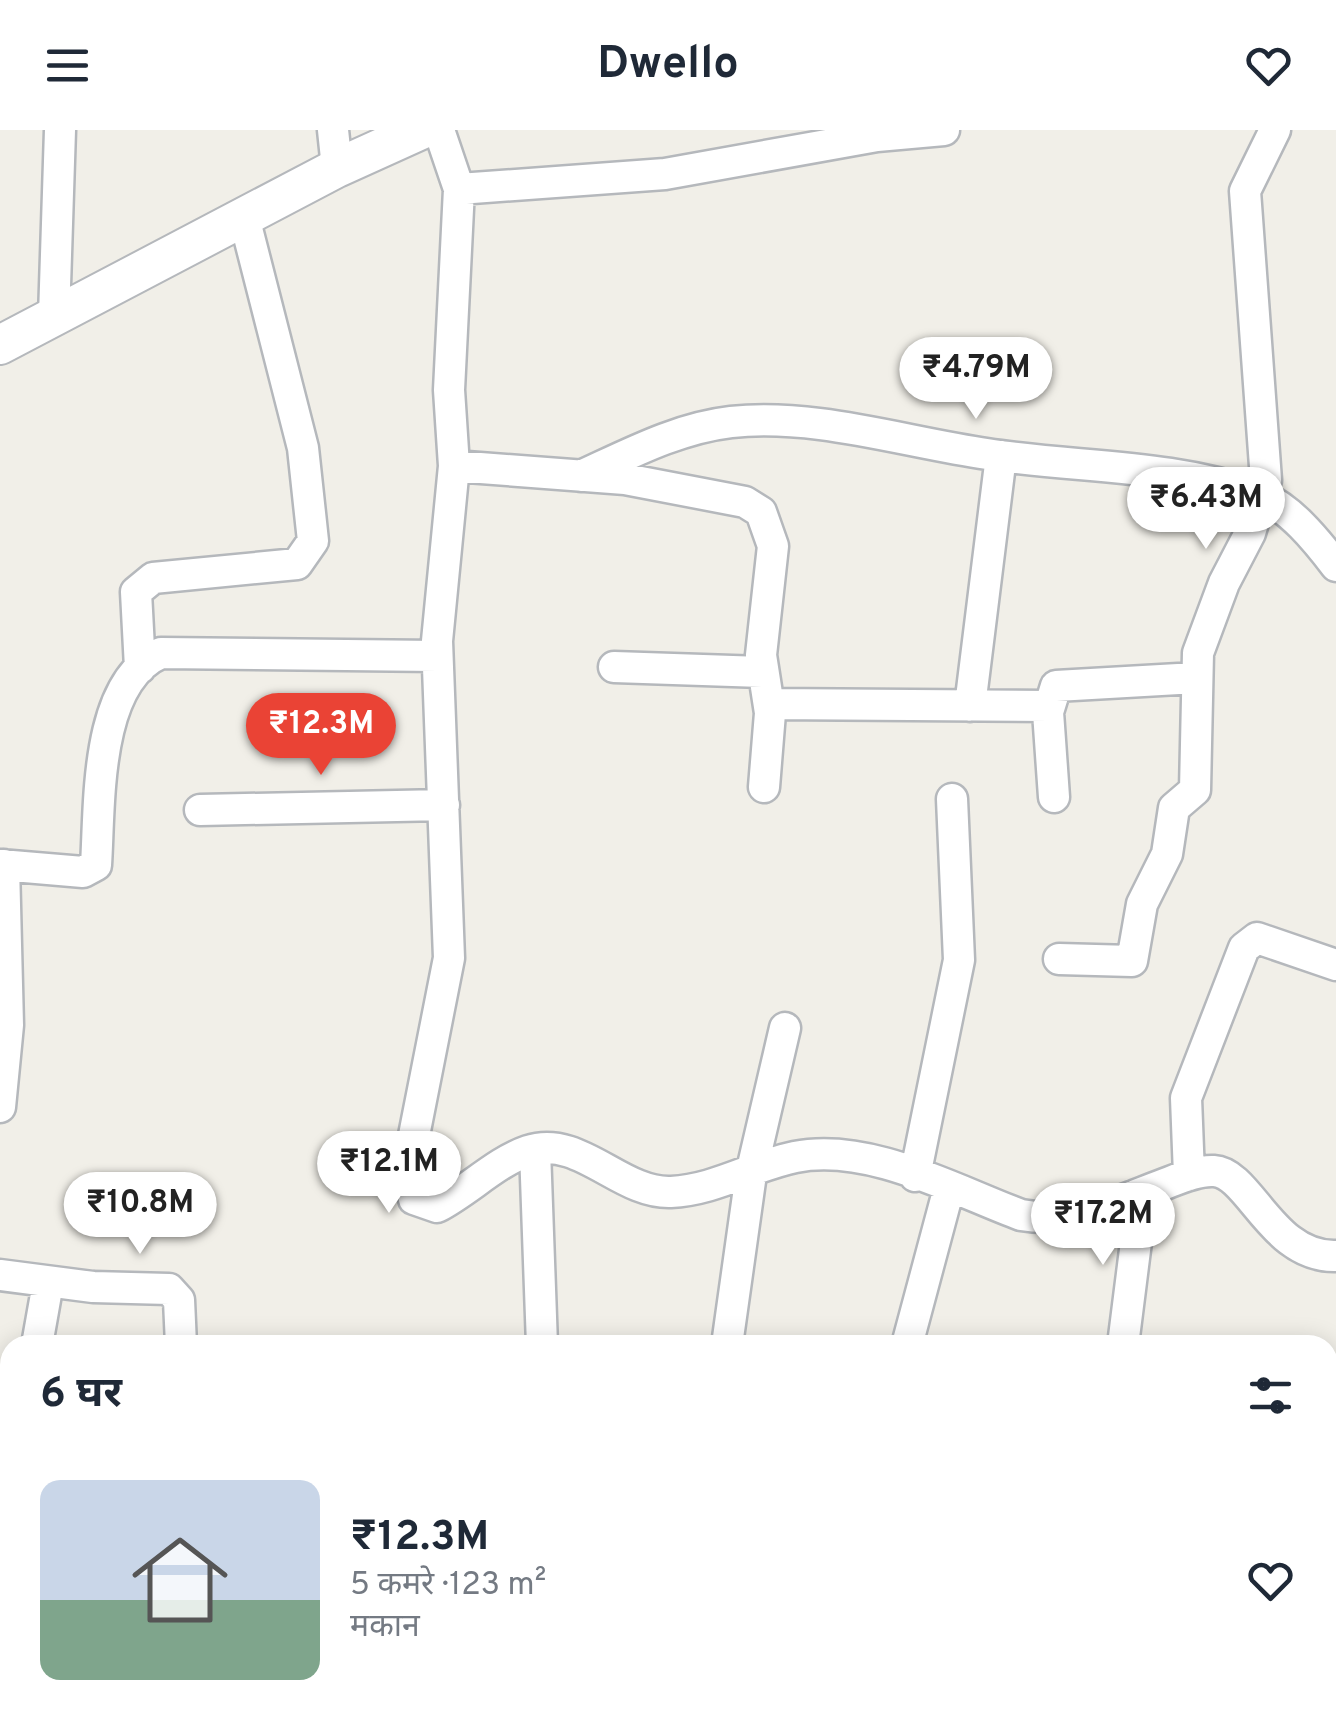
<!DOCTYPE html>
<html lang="hi">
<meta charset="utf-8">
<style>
body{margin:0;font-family:Overpass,"Noto Sans Devanagari",sans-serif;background:#f2f2f3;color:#1f2937;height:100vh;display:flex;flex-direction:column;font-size:38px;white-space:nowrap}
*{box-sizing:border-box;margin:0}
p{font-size:32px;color:#747a83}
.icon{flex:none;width:55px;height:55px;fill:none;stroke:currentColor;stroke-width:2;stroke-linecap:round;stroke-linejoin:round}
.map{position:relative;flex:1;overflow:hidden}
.panel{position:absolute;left:0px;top:1205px;width:1338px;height:390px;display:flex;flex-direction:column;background:#fff;border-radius:30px 30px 0 0;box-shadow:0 5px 25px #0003}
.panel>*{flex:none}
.price{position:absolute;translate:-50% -85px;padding:0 22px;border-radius:35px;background:#fff;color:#222;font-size:32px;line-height:65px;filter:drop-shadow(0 2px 5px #0008)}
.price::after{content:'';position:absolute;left:50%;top:60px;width:30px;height:22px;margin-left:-15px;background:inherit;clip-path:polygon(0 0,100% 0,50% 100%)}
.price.selected{background:#ea4335;color:#fff}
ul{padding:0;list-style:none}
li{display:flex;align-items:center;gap:30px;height:250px;padding:0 40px}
li span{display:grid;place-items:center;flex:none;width:280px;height:200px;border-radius:20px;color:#555}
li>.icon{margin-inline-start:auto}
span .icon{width:120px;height:120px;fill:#fffc;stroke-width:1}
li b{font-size:42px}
h2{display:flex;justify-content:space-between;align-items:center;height:120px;padding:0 40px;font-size:42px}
header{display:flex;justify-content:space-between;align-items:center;height:130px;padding:0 40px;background:#fff;font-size:45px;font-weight:700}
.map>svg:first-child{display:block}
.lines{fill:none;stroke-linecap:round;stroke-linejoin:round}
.minor-casing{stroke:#b5b8bc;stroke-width:35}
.tertiary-casing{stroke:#b5b8bc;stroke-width:42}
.minor{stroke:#fff;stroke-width:30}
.tertiary{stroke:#fff;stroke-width:38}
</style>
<header><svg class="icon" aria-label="menu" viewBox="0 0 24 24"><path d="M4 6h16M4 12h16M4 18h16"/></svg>Dwello<svg class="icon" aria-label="heart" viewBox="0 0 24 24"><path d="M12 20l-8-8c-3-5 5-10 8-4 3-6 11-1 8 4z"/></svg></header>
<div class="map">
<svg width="1336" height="1595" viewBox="0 0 1336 1595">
<rect width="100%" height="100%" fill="#f1efe8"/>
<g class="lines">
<!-- minor casing -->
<g class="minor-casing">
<path id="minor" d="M333,0L337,38
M439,0L459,59L665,44L877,6L944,0
M459,59L449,260L454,336L437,511L449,828L408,1036L414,1069L437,1077C468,1061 496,1032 528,1021C580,1004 620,1064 671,1062C715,1060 752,1036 795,1027C868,1012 954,1060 1021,1085C1073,1094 1114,1073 1162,1055C1178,1049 1197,1040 1214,1041C1250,1043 1272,1128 1336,1126
M54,187L60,0
M454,336L625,349L745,372L761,382L773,416L761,525L770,583L764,657
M581,346C629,324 678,298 731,292C815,283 904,312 987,324C1077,338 1171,334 1258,365C1289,376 1317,411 1336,436
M614,537L762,542
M140,538L136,462L153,448L297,434L313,411L303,318L244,87
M769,574L1049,576
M970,576L1001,326
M1054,667L1048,582L1056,556L1196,548
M200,680L444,675
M0,735L83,742L96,735C100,675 94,552 161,523L437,526
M1059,829L1132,831L1142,774L1167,724L1174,678L1195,660L1198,523L1224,453L1250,403L1266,350L1245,61L1275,0
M0,977L8,895L4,735
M535,1020L542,1215
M1189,1045L1186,968L1244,818L1257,808L1336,835
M915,1046L959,830L952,669
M0,1145L93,1157L169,1159L179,1170L181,1215
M37,1215L48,1153
M727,1215L751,1044L785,898
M907,1215L949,1058
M1123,1215L1136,1112V1065
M0,1404L10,1361
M1328,1436L1336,1434
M309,1585L316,1595
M141,1595L144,1585
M883,1595L886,1585
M1293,1595L1294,1585"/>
</g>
<!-- tertiary casing -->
<g class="tertiary-casing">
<path id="tertiary" d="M0,215L337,38L421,0"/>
</g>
<!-- minor -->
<use href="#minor" class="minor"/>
<!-- tertiary -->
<use href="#tertiary" class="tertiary"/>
</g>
</svg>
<b class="price" style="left:976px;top:292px">₹4.79M</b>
<b class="price" style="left:1206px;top:422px">₹6.43M</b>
<b class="price selected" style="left:321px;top:648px">₹12.3M</b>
<b class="price" style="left:389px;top:1086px">₹12.1M</b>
<b class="price" style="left:140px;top:1127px">₹10.8M</b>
<b class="price" style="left:1103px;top:1138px">₹17.2M</b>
<section class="panel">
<h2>6 घर<svg class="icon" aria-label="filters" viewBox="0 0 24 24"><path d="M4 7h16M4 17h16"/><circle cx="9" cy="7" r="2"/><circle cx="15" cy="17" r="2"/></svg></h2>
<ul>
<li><span style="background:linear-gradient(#c9d6e8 60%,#7fa58c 0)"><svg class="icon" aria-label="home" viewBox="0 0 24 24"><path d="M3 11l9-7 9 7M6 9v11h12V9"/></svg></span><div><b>₹12.3M</b><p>5 कमरे · 123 m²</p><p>मकान</p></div><svg class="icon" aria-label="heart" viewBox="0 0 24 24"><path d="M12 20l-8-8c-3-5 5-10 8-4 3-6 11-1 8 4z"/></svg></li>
</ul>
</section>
</div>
